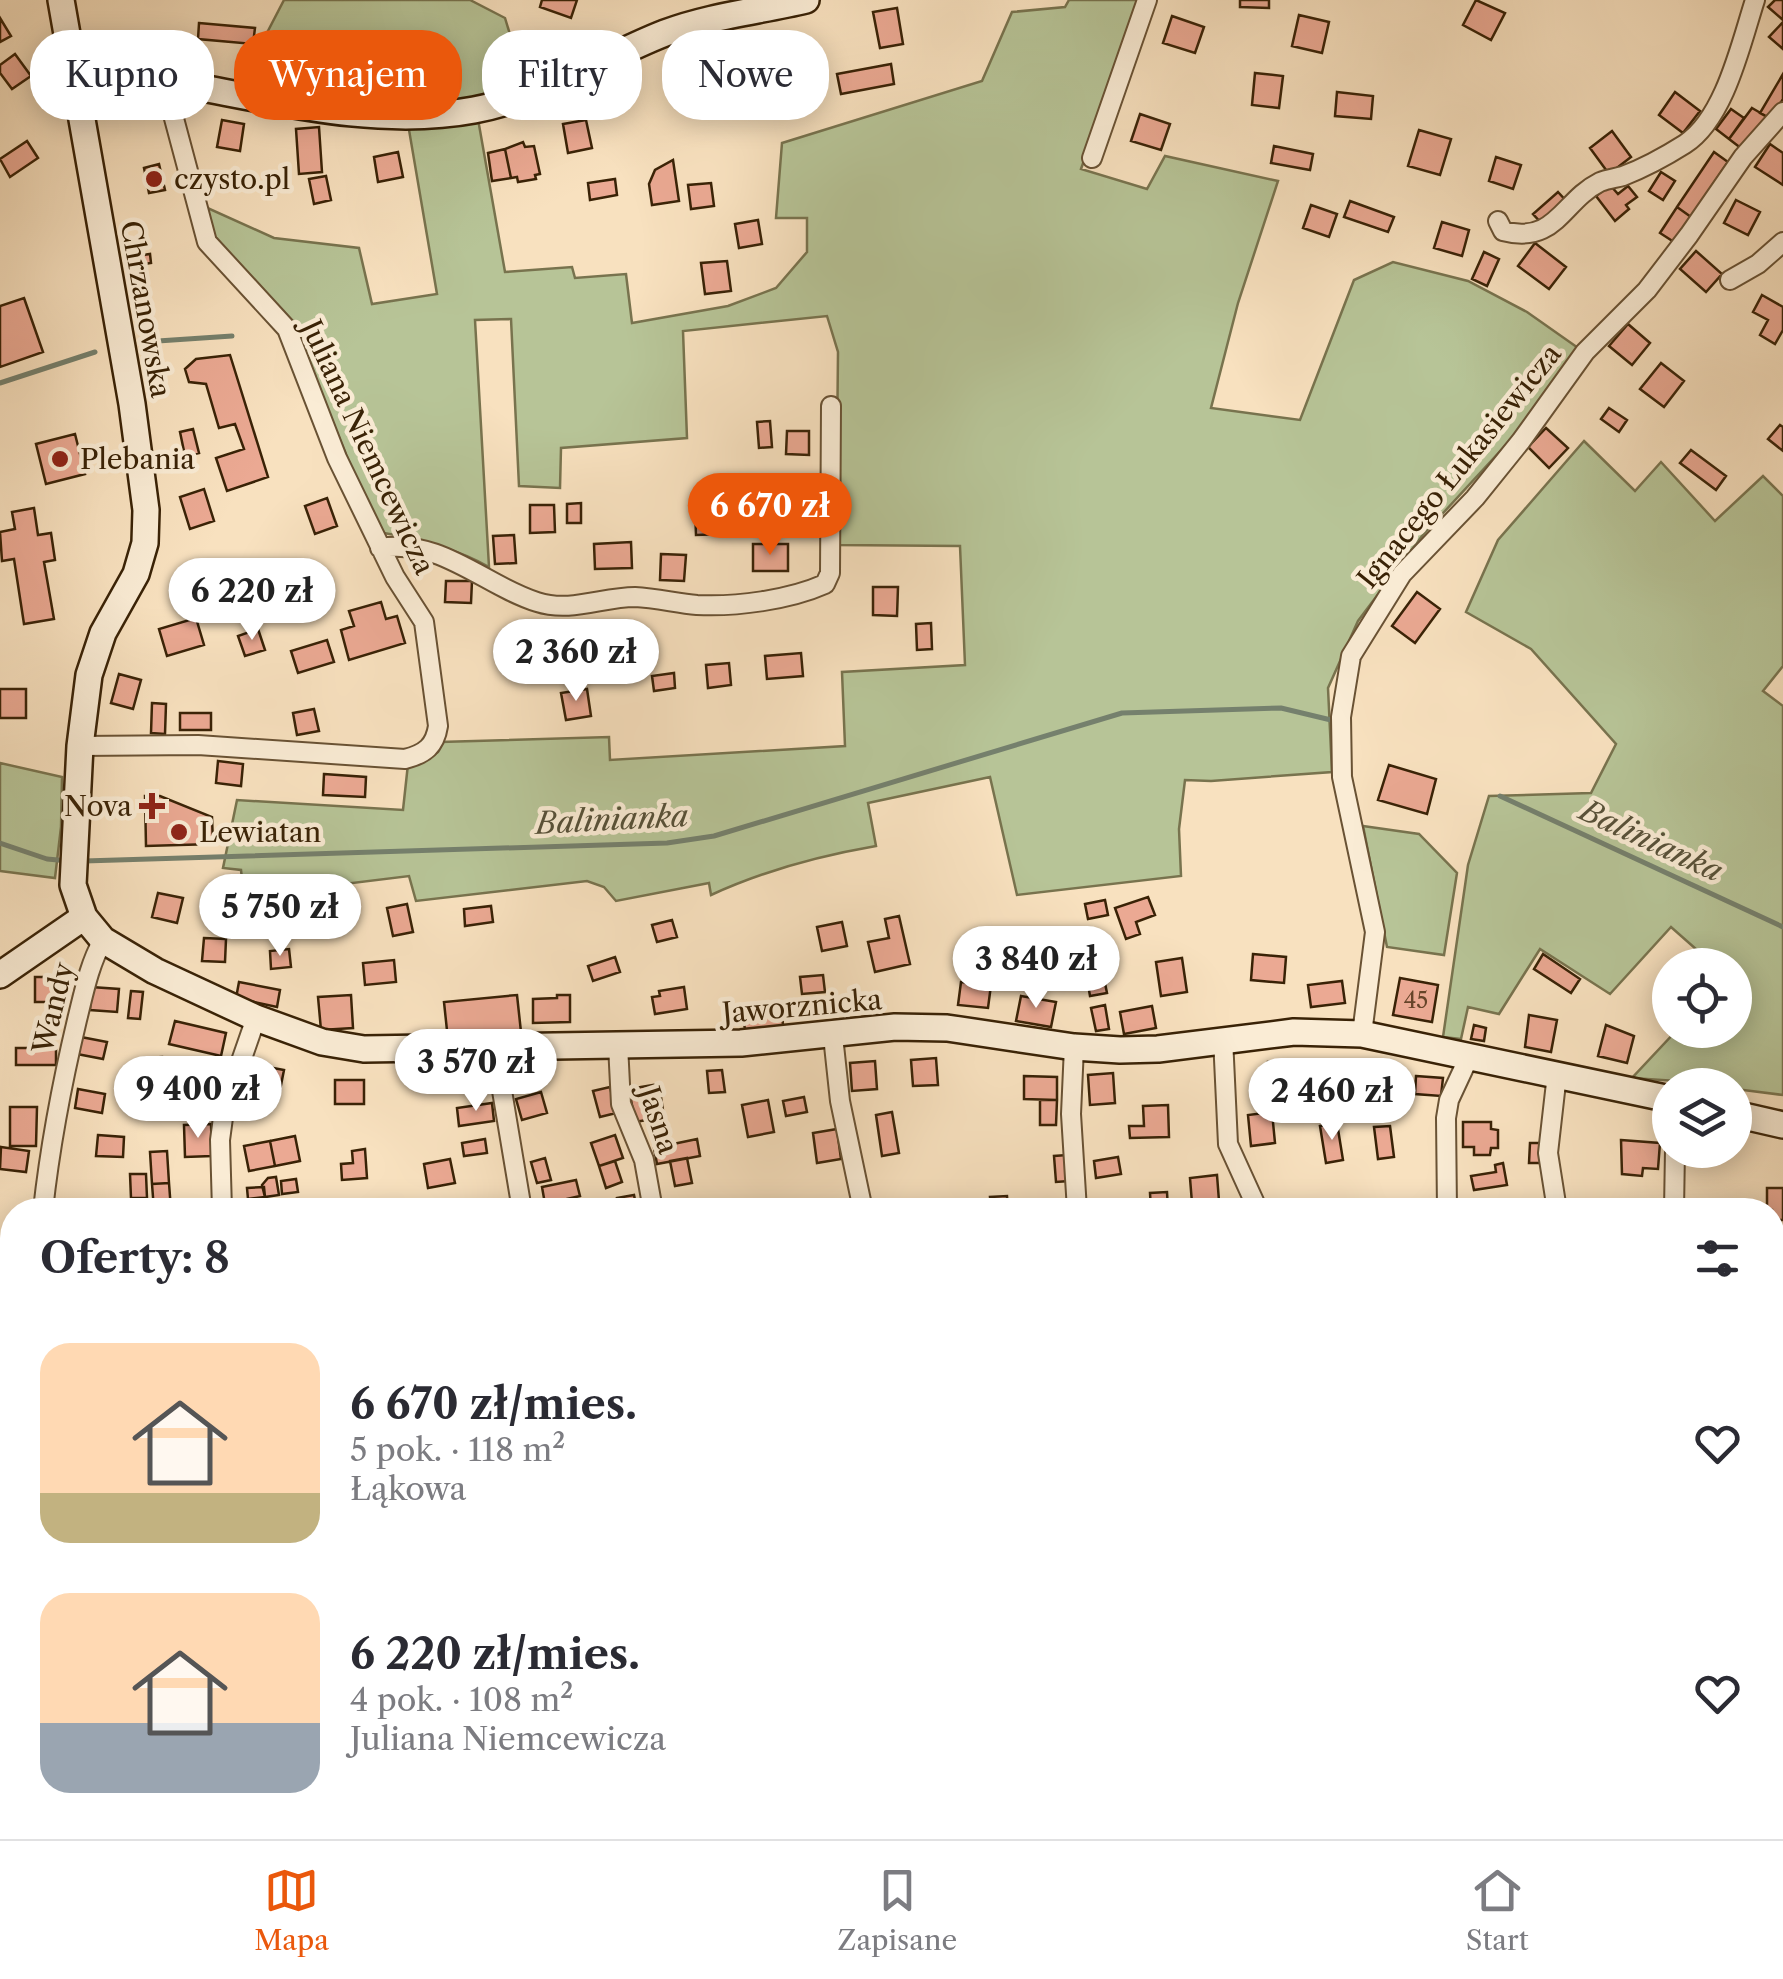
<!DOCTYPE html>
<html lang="pl">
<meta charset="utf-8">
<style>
body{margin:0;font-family:"Libre Caslon Text",serif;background:#f7f7f7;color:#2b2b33;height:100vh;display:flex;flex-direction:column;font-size:38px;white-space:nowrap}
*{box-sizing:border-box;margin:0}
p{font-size:32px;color:#7c7c81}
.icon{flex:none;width:55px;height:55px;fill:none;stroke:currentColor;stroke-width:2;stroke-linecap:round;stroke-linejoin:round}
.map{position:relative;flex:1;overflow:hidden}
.drawer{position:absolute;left:0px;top:1198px;width:1785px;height:642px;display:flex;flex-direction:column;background:#fff;border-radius:40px 40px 0 0;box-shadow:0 5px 25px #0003}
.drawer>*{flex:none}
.banner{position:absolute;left:30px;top:30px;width:1000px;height:90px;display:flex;gap:20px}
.fabs{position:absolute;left:1652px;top:948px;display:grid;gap:20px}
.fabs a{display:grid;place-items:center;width:100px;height:100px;border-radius:50%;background:#fff;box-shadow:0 5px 25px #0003;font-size:50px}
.price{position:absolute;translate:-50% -85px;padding:0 22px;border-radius:35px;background:#fff;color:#222;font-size:32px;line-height:65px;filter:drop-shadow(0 2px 5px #0008)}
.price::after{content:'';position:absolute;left:50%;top:60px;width:30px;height:22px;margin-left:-15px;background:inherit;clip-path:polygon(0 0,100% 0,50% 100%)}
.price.on{background:#ea580c;color:#fff}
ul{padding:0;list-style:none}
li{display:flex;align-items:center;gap:30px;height:250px;padding:0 40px}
li span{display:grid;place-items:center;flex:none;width:280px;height:200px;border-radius:30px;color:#555}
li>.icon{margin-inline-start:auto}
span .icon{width:120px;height:120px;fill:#fffc;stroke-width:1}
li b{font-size:42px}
h2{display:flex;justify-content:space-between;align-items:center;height:120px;padding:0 40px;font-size:42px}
.tag{padding:0 35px;border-radius:40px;background:#fff;box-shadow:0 5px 25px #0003;font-size:35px;line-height:90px}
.tag.on{background:#ea580c;color:#fff}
.menu{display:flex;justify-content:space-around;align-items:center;height:140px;border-top:2px solid #e1e1e2;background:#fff;font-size:28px;color:#7c7c81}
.menu a{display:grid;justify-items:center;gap:5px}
.menu .on{color:#ea580c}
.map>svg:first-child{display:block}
.green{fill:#b7c497;stroke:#78734e;stroke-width:2.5}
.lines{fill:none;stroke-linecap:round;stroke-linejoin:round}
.stream{stroke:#75806d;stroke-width:5}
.building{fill:#eba993;stroke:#392206;stroke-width:2.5}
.street-casing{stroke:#695234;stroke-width:22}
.secondary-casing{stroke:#392206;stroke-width:30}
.street{stroke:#faecd5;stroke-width:18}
.secondary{stroke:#faecd5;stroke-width:25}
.poi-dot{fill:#8f2418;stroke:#faecd5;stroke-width:4}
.labels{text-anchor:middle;stroke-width:9;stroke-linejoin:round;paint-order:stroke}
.number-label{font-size:22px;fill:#664429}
.poi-label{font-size:28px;fill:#392206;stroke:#faecd5;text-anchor:start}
.street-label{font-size:28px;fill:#392206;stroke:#faecd5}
.water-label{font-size:30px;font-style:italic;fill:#575139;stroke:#faecd5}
</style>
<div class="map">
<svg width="1783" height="1839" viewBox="0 0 1783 1839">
<rect width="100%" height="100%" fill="#f8e1bf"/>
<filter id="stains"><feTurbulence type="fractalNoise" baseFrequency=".002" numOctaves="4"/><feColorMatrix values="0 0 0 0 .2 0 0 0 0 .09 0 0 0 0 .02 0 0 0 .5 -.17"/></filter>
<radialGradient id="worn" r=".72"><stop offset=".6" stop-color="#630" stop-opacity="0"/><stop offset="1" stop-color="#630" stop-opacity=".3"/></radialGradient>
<!-- green -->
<path class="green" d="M284,0H470L505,18L525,84C509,89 491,96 473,99C401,109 313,96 241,83Z
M1069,0H1141L1081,169L1147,189L1165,156L1278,181L1238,303L1211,408L1300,420L1354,280L1393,262L1468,281L1527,312L1581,350L1515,435L1422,536L1358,621L1328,688L1332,772L1211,781L1185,780L1179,829L1181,876L1017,895L990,777L868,803L876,846C818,856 765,870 711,895L709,883L616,901L604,887L587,881L416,901L409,876L287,891L243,888L241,870L223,868L237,800L403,810L408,764L421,763L438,752L440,742L609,737L610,760L845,746L842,672L965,665L960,546L836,545L838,352L827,316L683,331L687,438L561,448L560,488L519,486L511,319L475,320L489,567C455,548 416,538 378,532L291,321L210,238L201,205L274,238L359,248L372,304L437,294L408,124L478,119L505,272L572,267L575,278L626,274L632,323L728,306L776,288L807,252V218H776L782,143L982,81L1012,12L1065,7Z
M1584,441L1635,491L1661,462L1715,521L1763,476L1783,496V666L1763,691L1783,706V1095L1735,1089V1085L1632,1078L1677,1030H1735V965H1714L1671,927L1610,994L1540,949L1499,1014L1468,1007L1461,1039L1443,1037L1468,865L1489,796L1591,793L1616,744L1531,649L1466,612L1498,540Z
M0,763L62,777L61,827L55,878L0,871Z
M1363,826L1419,834L1457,873L1444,955L1387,947Z
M0,1746L12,1828H79V1839H0Z
M90,1828H196L198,1839H90Z
M316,1828H459L461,1839H318Z
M580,1828H689L651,1836V1839H582Z
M789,1828H937L939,1839H792Z"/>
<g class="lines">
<!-- stream -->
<path class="stream" d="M143,342L232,336
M0,383L95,352
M1500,796L1783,927
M0,843L47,859L69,861
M84,861L667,843L714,836L1122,713L1281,708L1331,720"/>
</g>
<!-- building -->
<path class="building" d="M542,0H577L571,18L540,7Z
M1240,0H1269V8L1240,7Z
M1476,0L1505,13L1491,40L1463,25Z
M1775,0H1783V20L1768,7Z
M897,8L903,44L880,48L873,12Z
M1299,15L1329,22L1322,53L1292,46Z
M1172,16L1204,27L1195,53L1163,43Z
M0,18L11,36L0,42Z
M1783,22V49L1769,37Z
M199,23L255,28L253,44L198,39Z
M766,37L769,65L745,67L742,40Z
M15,54L31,76L12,89L0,73V65Z
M891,64L894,84L841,94L837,74Z
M1255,73L1283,76L1279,108L1252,105Z
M1783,74V99L1771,119L1760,113Z
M1337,92L1373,96L1371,119L1335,116Z
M1675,92L1700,111L1683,133L1659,115Z
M729,93H758V110H729Z
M111,97L114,115L105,117L102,99Z
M1752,108L1771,119L1746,152L1729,139Z
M1731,109L1744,118L1729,139L1716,129Z
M1140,114L1170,124L1161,150L1131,141Z
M222,120L244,124L240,151L217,147Z
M586,120L592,148L568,153L563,124Z
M319,127L322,172L299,174L296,129Z
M1419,130L1451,139L1440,175L1408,166Z
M1612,131L1631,157L1609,174L1590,148Z
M27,141L38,158L10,177L0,159Z
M523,142L525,147L534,146L540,174L535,175L536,179L518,182L517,177L511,178L505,149Z
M1770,144L1783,153V185L1755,167Z
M1274,146L1313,154L1310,170L1271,163Z
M505,149L511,178L492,181L488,153Z
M398,152L403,177L378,182L374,157Z
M1714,152L1728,162L1691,217L1677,207Z
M1496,157L1521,165L1513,189L1489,181Z
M673,160L679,201L652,205L649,184L655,170Z
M159,164L165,190L149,193L144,168Z
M1661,172L1675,181L1663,200L1649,191Z
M326,176L331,200L314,204L309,179Z
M615,179L617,195L590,200L588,183Z
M711,183L714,206L691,209L688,185Z
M1610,185L1618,194L1628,186L1637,197L1626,205L1629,209L1615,221L1596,196Z
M1558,192L1569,204L1544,226L1533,214Z
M1736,200L1760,212L1748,235L1724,223Z
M1350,201L1394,217L1388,232L1344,217Z
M1311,205L1337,214L1329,237L1303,228Z
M1677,207L1691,217L1674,242L1660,233Z
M758,220L762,244L739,248L735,224Z
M1442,222L1469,230L1462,256L1434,248Z
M1535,243L1566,267L1549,289L1518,266Z
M1696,251L1722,274L1706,292L1680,269Z
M1484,252L1499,259L1487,286L1472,279Z
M150,254L151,263L137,265L136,256Z
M727,261L731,291L705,294L701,263Z
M1762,295L1783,307V330L1775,344L1760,335L1768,320L1753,312Z
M24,298L43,352L0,367V306Z
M1628,324L1650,343L1632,365L1609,346Z
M230,355L268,477L227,491L216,458L244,449L235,424L219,428L206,384L189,382L185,369L196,359Z
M1661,363L1684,381L1664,407L1640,389Z
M1609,408L1627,420L1619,432L1601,419Z
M770,421L772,447L759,448L757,422Z
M1780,425L1783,427V451L1768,439Z
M1546,428L1568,448L1549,468L1528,447Z
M193,429L199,453L185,456L180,432Z
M787,431H809V455L786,454Z
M75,434L85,474L46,484L36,444Z
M1691,450L1726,476L1716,490L1680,463Z
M204,489L214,521L190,529L180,497Z
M327,498L337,526L315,534L305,506Z
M581,503V523H567V504Z
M530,505H554L555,532L530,533Z
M723,505L724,534L696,535L695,506Z
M34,508L38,535L51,533L55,560L44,562L54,619L24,624L14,559L2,561L0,532L15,529L12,512Z
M514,535L516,563L495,564L493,536Z
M631,542L632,568L595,569L594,544Z
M753,544H788V571H753Z
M661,554L686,555L684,581L660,580Z
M446,581H472L471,603L445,602Z
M873,587H898L897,616L873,615Z
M1417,592L1440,609L1415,643L1392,626Z
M381,602L386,619L397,616L405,643L349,660L341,630L354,626L349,611Z
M196,618L204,645L167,656L159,629Z
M931,623L932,649L917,650L916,624Z
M258,629L265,650L245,656L238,636Z
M638,629L640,646L607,649L606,632Z
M588,634L590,659L558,662L556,637Z
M327,640L334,662L298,673L291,651Z
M801,653L803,676L767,679L765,656Z
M729,663L731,685L708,688L706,665Z
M674,673L675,688L654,691L652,676Z
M119,674L141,680L133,709L111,703Z
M0,689H26V718H0Z
M587,689L591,716L566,720L561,693Z
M152,703L166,704L165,734L151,733Z
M314,709L319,731L297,735L293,713Z
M180,713H211V730H180Z
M218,761L243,764L241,786L216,783Z
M1389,765L1436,779L1427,814L1378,800Z
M324,774L366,777L365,797L323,795Z
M145,796H160L212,817L213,844L146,846Z
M213,885L229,886L227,923L211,922Z
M158,893L183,898L177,923L152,917Z
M1148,897L1155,915L1136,922L1140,934L1126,939L1115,908Z
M324,900V915L293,916L292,901Z
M1105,900L1108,915L1088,919L1085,904Z
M407,904L413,932L393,936L387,908Z
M491,906L493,922L465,926L464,909Z
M899,916L910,964L875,972L868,942L889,938L885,919Z
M672,920L677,937L657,942L652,925Z
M842,922L847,946L822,951L817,927Z
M1081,931L1085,945L1064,952L1060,938Z
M1009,932L1011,946L984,951L981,937Z
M204,938L226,939L225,962L202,961Z
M289,949L291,967L271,969L270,951Z
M1253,954L1286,957L1284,983L1251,980Z
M1543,954L1580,979L1571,993L1534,969Z
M615,957L620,972L593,981L588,966Z
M1182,958L1187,992L1161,996L1156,962Z
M394,960L396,982L365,985L363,963Z
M1101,964L1107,993L1090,996L1085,967Z
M823,975L825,992L802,994L800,977Z
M35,977H60V1002H35Z
M1400,978L1438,985L1432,1022L1393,1015Z
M1342,981L1345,1003L1311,1007L1308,985Z
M239,982L280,990L277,1007L236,998Z
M961,982L991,985L988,1008L958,1005Z
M91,987L119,989L117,1012L90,1010Z
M684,987L687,1009L655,1014L652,997L660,996L659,991Z
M131,991L143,992L140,1019L128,1018Z
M351,995L353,1028L321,1030L318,997Z
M517,995L521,1032L448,1040L444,1002Z
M557,995H570V1022L533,1023V999L557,998Z
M1021,996L1056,1002L1051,1027L1016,1021Z
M1105,1005L1109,1029L1096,1031L1091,1008Z
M1152,1006L1156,1028L1124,1034L1120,1012Z
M782,1010L783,1026L745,1030L743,1014Z
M1529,1015L1557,1020L1551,1052L1525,1047Z
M175,1021L226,1033L221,1056L169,1044Z
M1474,1025L1486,1028L1484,1041L1471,1039Z
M1606,1025L1634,1036L1627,1063L1598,1056Z
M81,1037L107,1042L103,1059L77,1054Z
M16,1048H56V1065H16Z
M162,1057L166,1108L149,1109L145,1058Z
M936,1058L938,1085L913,1086L911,1060Z
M1302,1060L1303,1082L1269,1084L1268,1062Z
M1381,1060L1383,1086L1356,1088L1355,1062Z
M875,1061L877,1089L852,1091L850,1063Z
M1310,1061H1337V1078H1310Z
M257,1065L284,1070L278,1100L251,1095Z
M722,1070L725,1092L709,1093L707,1071Z
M1113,1073L1115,1103L1090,1105L1088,1075Z
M1024,1076L1057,1077V1100L1024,1099Z
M1416,1076L1443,1078L1441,1096L1415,1094Z
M335,1080H364V1104H335Z
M659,1084L664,1117L635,1122L629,1089Z
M610,1087L616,1113L600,1117L593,1091Z
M78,1089L105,1094L102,1113L75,1108Z
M541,1092L547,1113L522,1120L516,1099Z
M1375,1092L1378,1109L1353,1113L1351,1096Z
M804,1097L807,1112L786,1116L783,1101Z
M768,1100L774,1132L748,1137L742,1105Z
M1040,1100H1057L1056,1125H1040Z
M492,1103L494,1121L459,1126L457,1108Z
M1168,1105L1169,1137L1130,1138L1129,1126H1144L1143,1106Z
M10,1107H37L36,1146H10Z
M892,1112L899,1153L882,1156L876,1115Z
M1272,1112L1275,1143L1251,1146L1248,1115Z
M1463,1122H1491V1129L1498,1130V1148H1491L1490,1155H1474V1147H1463Z
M1337,1123L1343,1160L1326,1163L1320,1126Z
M211,1124L212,1156L185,1157L184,1125Z
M1390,1126L1394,1157L1378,1159L1374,1127Z
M837,1129L841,1159L817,1163L813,1133Z
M98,1135L124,1137L123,1157L96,1156Z
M615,1135L623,1158L599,1166L591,1143Z
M295,1136L300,1161L275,1166L270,1141Z
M485,1139L487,1153L464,1156L462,1143Z
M697,1139L700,1156L657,1164L654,1148Z
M1621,1140L1660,1143L1658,1169L1643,1168L1642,1176L1622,1174Z
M270,1141L275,1166L249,1171L244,1146Z
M1530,1143H1544L1543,1163H1529Z
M1,1147L29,1151L26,1172L0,1169Z
M365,1149L367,1178L342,1180L341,1164L353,1163L352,1151Z
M167,1151L169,1183L152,1184L150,1152Z
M1067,1155L1069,1181L1056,1182L1054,1156Z
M1118,1157L1121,1174L1096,1178L1094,1161Z
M545,1158L551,1180L537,1183L531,1162Z
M687,1158L692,1183L675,1186L670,1161Z
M450,1159L455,1183L428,1188L424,1164Z
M615,1161L622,1182L606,1188L599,1166Z
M1503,1163L1507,1185L1474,1190L1471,1176L1496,1172L1495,1165Z
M130,1174H146L147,1198H131Z
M1217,1175L1219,1201L1192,1203L1190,1178Z
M276,1177L279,1195L265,1197L262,1185L268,1178Z
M296,1179L298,1192L282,1194L281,1181Z
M576,1180L580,1196L545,1204L542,1187Z
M169,1183L171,1210H154L152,1184Z
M264,1187L265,1197L248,1199L247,1188Z
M1767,1188H1783V1220H1772V1210H1767Z
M1167,1192L1168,1210H1151L1150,1193Z
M634,1195L637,1210H619L617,1198Z
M1007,1196L1008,1210H991L990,1197Z
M1488,1201L1489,1210H1455L1454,1204Z
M464,1202L465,1210H449L448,1204Z
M327,1206H358V1210H327Z
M1068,1206L1069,1210H1036L1035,1208Z
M0,1256L12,1258V1279L0,1277Z
M0,1321H12V1377L0,1378Z
M12,1409V1442H1L0,1410Z
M1778,1540H1783L1781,1570Z
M12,1701V1723L5,1725L1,1703Z
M301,1828L303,1839H277L276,1832Z
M479,1828H497L499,1839H482Z
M1181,1828H1212L1214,1839H1183Z
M1388,1828H1422L1423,1839H1389Z
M1524,1828H1549L1551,1839H1527Z"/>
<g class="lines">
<!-- street casing -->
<g class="street-casing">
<path id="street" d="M1092,158L1147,0
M1498,221L1503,231C1556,245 1562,201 1600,182C1607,179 1616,178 1623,176C1644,168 1666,156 1685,144C1725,118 1741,43 1755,0
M1730,280L1758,264L1783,242
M380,548C441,538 485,586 537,602C571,613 602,597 635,597C656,598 676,603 697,605C736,607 789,600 825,584L830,573L831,406
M80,746L198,745L405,759C425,754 435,746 438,726L424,622L395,577L337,458L287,329L207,242L164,81
M1362,1034L1375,932L1342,777L1341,717L1351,656L1402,574L1475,498L1521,441L1585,352L1647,290L1689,235L1743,157L1783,112
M833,1036L840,1101L863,1210
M1223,1038L1228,1144L1258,1210
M618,1045L621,1104L644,1160L653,1210
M1074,1047L1071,1114L1077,1210
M495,1049L522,1210
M43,1210C50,1146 62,1083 77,1020C84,992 89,965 103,940
M222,1210L220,1140L224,1110L256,1018
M1447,1210L1446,1118L1449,1100L1469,1057
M1557,1210L1548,1153L1557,1074
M1674,1210L1675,1150
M0,1659L12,1656
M311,1828L313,1839
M521,1828L523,1839
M1160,1828L1162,1839
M1366,1828L1368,1839
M1564,1828L1568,1839"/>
</g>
<!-- secondary casing -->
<g class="secondary-casing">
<path id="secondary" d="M61,0L132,404L146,510L145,543L136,574L103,633L89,675L80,746L73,885L84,917L103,940L155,971L256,1018L322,1042L364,1049L741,1043L895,1027L947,1028L1074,1047L1120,1050L1158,1049L1294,1032L1362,1034L1670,1099
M73,61L133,79L164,81C264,98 373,129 474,110C544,97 601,58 665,33C710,16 760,11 806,0
M0,975L84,917
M1735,1114L1783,1125"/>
</g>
<!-- street -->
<use href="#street" class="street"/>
<!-- secondary -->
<use href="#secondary" class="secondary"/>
</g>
<!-- markers -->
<g class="poi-dot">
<circle cx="154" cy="179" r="10"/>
<circle cx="60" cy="459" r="10"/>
<path d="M147 791h10v10h10v10h-10v10h-10v-10h-10v-10h10z"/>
<circle cx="179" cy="832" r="10"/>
</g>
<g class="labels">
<!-- number labels -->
<g class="number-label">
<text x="1416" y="1008">45</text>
</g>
<!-- poi labels -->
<g class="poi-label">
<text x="174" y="189">czysto.pl</text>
<text x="80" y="469">Plebania</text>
<text x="132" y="816" text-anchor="end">Nova</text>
<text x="199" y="842">Lewiatan</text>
</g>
<!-- street labels -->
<g class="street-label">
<text transform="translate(146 309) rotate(80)" y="10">Chrzanowska</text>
<text transform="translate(368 447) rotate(65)" y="10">Juliana Niemcewicza</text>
<text transform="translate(1459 466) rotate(-51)" y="10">Ignacego Łukasiewicza</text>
<text transform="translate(802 1006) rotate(-5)" y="10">Jaworznicka</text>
<text transform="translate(53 1008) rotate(-76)" y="10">Wandy</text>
<text transform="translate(659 1120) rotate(72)" y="10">Jasna</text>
</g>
<!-- water labels -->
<g class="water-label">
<text transform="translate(612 820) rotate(-3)" y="10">Balinianka</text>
<text transform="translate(1651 841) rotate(25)" y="10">Balinianka</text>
</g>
</g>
<rect width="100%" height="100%" filter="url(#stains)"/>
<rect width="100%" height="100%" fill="url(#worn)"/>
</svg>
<div class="fabs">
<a><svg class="icon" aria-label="locate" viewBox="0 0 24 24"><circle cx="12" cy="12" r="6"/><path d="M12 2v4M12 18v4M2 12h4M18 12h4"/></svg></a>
<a><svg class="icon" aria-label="layers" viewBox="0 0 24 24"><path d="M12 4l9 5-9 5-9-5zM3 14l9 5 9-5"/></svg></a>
</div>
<b class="price on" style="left:770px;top:558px">6 670 zł</b>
<b class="price" style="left:252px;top:643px">6 220 zł</b>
<b class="price" style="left:576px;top:704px">2 360 zł</b>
<b class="price" style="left:280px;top:959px">5 750 zł</b>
<b class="price" style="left:1036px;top:1011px">3 840 zł</b>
<b class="price" style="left:476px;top:1114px">3 570 zł</b>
<b class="price" style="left:198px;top:1141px">9 400 zł</b>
<b class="price" style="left:1332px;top:1143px">2 460 zł</b>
<div class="banner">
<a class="tag">Kupno</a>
<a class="tag on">Wynajem</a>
<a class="tag">Filtry</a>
<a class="tag">Nowe</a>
</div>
<section class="drawer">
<h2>Oferty: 8<svg class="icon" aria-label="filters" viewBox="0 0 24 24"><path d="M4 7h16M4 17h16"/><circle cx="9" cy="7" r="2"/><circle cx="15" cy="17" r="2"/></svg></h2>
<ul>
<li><span style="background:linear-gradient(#ffd9b3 75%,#c2b280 0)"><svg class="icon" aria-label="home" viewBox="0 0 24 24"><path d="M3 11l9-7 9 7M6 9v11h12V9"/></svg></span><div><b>6 670 zł/mies.</b><p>5 pok. · 118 m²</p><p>Łąkowa</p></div><svg class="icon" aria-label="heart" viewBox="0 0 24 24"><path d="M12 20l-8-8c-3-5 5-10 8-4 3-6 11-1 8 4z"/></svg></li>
<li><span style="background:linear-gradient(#ffd9b3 65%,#9aa5b1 0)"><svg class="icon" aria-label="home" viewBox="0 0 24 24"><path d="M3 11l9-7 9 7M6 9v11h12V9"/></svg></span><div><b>6 220 zł/mies.</b><p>4 pok. · 108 m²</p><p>Juliana Niemcewicza</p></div><svg class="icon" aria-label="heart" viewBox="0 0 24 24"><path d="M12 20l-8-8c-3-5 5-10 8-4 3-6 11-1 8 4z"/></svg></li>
</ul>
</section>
</div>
<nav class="menu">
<a class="on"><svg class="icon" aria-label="map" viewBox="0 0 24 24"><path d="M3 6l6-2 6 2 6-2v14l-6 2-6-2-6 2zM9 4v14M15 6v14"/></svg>Mapa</a>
<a><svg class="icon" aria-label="saved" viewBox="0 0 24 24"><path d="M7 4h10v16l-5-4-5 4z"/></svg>Zapisane</a>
<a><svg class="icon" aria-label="home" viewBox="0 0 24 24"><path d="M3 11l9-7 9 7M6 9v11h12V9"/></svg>Start</a>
</nav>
